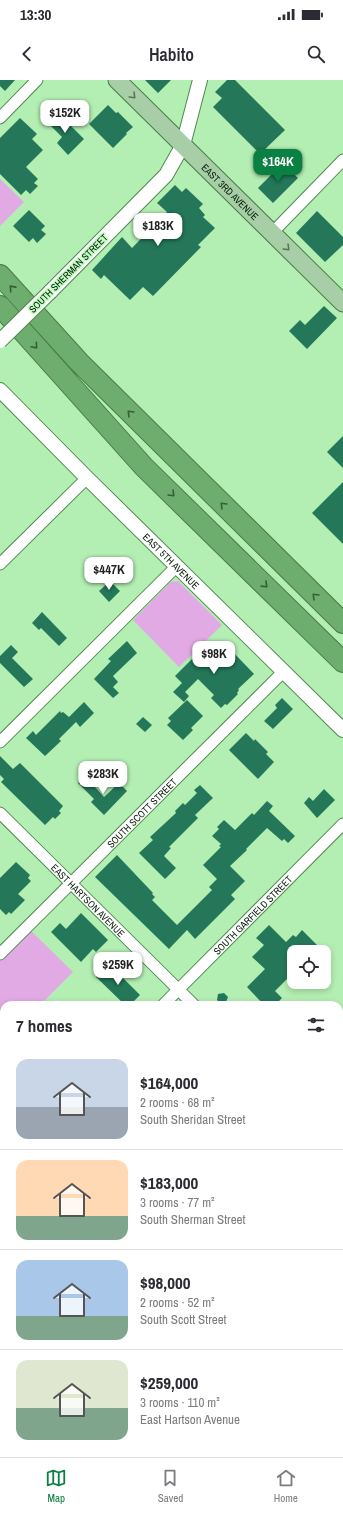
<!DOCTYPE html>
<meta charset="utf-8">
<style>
body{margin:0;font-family:"Archivo Narrow",sans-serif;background:#f7f7f7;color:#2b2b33;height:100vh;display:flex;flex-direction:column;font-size:15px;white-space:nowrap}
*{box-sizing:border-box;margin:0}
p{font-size:13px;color:#7c7c81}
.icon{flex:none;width:22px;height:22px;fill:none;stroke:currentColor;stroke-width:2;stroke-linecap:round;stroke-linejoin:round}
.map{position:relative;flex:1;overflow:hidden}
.side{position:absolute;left:0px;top:921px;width:343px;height:456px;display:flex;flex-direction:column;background:#fff;border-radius:12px 12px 0 0;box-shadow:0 2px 6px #0003}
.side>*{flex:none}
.tools{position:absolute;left:287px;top:865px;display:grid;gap:8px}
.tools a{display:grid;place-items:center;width:44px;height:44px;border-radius:8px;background:#fff;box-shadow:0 2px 6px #0003;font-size:20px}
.price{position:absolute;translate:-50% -34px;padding:0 9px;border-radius:8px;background:#fff;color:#222;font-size:13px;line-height:26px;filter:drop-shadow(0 1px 2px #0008)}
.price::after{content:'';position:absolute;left:50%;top:24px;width:12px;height:9px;margin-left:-6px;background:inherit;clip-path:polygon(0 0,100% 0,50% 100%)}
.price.active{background:#0b8043;color:#fff}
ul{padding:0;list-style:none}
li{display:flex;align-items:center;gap:12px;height:100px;padding:0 16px}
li+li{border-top:1px solid #e1e1e2}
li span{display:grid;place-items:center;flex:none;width:112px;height:80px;border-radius:12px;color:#555}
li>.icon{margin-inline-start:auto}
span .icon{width:48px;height:48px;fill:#fffc;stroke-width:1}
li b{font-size:17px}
h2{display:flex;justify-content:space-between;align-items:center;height:48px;padding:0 16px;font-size:17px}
.status{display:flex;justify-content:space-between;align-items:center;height:28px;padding:0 20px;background:#fff;direction:ltr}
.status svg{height:11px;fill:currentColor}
header{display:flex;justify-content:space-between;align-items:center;height:52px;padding:0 16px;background:#fff;font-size:18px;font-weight:600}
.tabs{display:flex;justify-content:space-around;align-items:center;height:56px;border-top:1px solid #e1e1e2;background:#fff;font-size:11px;color:#7c7c81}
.tabs a{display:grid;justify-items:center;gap:2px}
.tabs .active{color:#0b8043}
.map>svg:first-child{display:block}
.green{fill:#e1aae5}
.building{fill:#247859}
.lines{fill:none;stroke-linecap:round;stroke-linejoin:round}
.minor-casing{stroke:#508851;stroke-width:13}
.tertiary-casing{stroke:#508851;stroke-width:16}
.secondary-casing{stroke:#508851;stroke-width:18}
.primary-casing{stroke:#4a7c4a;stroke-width:19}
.motorway-casing{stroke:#4a7c4a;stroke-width:22}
.minor{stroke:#fff;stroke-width:11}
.tertiary{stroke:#fff;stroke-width:14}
.secondary{stroke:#fff;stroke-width:16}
.primary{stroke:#a7cea7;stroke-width:17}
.motorway{stroke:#6dad6d;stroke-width:20}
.tertiary-bridge-casing{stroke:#508851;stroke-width:16;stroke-linecap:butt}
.tertiary-bridge{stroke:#fff;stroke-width:14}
.oneway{stroke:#587758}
.oneway2{stroke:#365f37}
.labels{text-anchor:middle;stroke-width:3;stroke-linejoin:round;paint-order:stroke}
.street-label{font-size:10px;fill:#09200a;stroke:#c0fcbf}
</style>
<div class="status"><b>13:30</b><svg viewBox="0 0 49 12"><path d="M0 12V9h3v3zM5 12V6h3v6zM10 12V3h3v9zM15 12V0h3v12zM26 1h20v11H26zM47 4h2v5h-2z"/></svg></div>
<header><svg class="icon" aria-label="back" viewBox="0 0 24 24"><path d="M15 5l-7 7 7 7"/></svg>Habito<svg class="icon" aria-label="search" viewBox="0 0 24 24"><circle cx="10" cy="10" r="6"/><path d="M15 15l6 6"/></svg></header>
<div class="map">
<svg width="343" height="1377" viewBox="0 0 343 1377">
<rect width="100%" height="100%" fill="#b3eeb2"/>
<!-- green -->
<path class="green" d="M0,99L24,122L0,146Z
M178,501L222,545L179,587L133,540L171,502Z
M30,850L73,892L40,925H4V943L0,939V881Z
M4,1271V1373H16L12,1377H2L0,1375V1275Z"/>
<!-- building -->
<path class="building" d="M0,0H15L5,11L0,6Z
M145,0H171L158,13Z
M227,0H235L285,50L260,74L213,27L222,18L215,12Z
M108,25L116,33L118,32L133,47L126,53L127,54L113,68L89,44Z
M57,32L84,59L68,75L57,63L62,57L47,42Z
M20,38L37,54L32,59L43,70L26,87L38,99L34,103L38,106L30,114L26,110L21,115L0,94V58Z
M283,83L298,98L273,123L258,108Z
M175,105L182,112L186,108L203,124L199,128L205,135L203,137L215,148L198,165L201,167L153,216L143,207L130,220L104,195L101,199L92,190L122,157L132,168L167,132L157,123Z
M29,130L45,146L41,150L46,154L37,163L33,158L29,162L13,146Z
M317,131L343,157V165L325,182L296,153Z
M324,226L337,238L307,269L289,251L300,240L305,245Z
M343,356V388L327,372Z
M343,402V464L312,433Z
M110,501L120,511L109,522L99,511Z
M42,532L67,558L59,566L41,548L39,550L32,543Z
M127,561L137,573L113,596L118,602L113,607L119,613L113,618L94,599L111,581L108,579Z
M207,564L222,579L231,570L254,594L238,609L239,610L237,613L238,614L227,625L225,624L221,628L211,618L214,615L198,599L185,612L189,616L184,622L173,612L182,603L175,596Z
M11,565L18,572L12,578L33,599L24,607L0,583V576Z
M282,618L293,629L273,649L264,641L277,628L275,625Z
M187,620L203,636L191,648L193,650L183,660L167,645L171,641L168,638Z
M84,622L94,633L80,647L76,642L59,659L61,661L45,676L26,658L33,651L36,655L60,631L61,633L63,632L69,637Z
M143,637L152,645L145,652L136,644Z
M246,653L254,661L255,659L268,672L266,674L274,682L258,699L229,670Z
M0,676L13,689L20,683L63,726L59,731L61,733L55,739L53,737L45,745L1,702L4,699L0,695Z
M85,696L104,717L119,703L127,711L104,735L91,722L94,719L78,703Z
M200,705L213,718L195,735L198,738L169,767L171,768L164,776L176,788L165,799L139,773L153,760L150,757L176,733L175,731L183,723L185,725L197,713L194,710Z
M324,709L335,720L317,738L304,723L309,717L313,721Z
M267,721L273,726L269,731L295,756L288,763L284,759L282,761L267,748L246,769L247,770L230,786L245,801L231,815L235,819L195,859L187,850L169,869L95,797L117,775L153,813L152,814L155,817L152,820L177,845L212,810L209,807L217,799L203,785L221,767L219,766L221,764L212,756L219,749L217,747L224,740L235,750L252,733L254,735Z
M16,782L30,795L28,798L31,801L18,814L25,820L11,834L9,832L6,835L0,829V798Z
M81,833L108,860L96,872L93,869L81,882L51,852L60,843L66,849Z
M269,845L286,862L293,855L296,857L302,850L319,867L314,872H294V892L275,911L282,918L275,925H264L247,907L265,889L252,877L264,865L256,858Z
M109,884L140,915L130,925H125L96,897Z
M224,913L228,917L226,922L221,924L217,920L218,914Z"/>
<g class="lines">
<!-- minor casing -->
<g class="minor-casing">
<g id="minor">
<path d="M0,38L37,0"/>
<path d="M272,153L343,80"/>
<path d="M0,484L87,398"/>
<path d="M0,662L176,487"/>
<path id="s1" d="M0,733L194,925"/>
<path id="s2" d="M0,874L283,592"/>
<path id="s3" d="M163,925L343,744"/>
<path d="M339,961L343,957"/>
<path d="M339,1068L343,1072"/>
<path d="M0,1085L4,1081"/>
<path d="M0,1155L4,1159"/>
<path d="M218,1373L222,1377"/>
<path d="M135,1377L139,1373"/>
</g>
</g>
<!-- tertiary casing -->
<g class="tertiary-casing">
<g id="tertiary">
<path d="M50,212L166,95L183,65L200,0"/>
<path id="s4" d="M0,310L87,398L343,650"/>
</g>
</g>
<!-- secondary casing -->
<g class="secondary-casing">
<path id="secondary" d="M339,1172L343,1168
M339,1205L343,1210"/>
</g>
<!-- primary casing -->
<g class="primary-casing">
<g id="primary">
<path id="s5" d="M117,0L343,223"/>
</g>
</g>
<!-- motorway casing -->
<g class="motorway-casing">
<path id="motorway" d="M0,195L79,282L343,543
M0,226L144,387L343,582"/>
</g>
<!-- minor -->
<use href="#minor" class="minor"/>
<!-- tertiary -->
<use href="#tertiary" class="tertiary"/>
<!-- secondary -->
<use href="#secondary" class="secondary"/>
<!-- primary -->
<use href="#primary" class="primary"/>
<!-- motorway -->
<use href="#motorway" class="motorway"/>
<!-- tertiary-bridge casing -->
<g class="tertiary-bridge-casing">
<path id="tertiary-bridge" d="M0,261L50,212"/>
</g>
<!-- tertiary-bridge -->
<use href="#tertiary-bridge" class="tertiary-bridge"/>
</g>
<!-- one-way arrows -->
<defs><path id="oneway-chevron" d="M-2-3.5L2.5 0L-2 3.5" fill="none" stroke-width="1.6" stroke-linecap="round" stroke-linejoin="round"/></defs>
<g class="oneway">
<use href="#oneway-chevron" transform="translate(133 16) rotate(45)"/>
<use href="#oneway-chevron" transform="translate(287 168) rotate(45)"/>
</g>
<g class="oneway2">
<use href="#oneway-chevron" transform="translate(12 208) rotate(-132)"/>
<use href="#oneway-chevron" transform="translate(35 266) rotate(49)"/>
<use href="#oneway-chevron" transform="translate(130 333) rotate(-135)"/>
<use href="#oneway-chevron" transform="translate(172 414) rotate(45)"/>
<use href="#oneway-chevron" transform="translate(223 425) rotate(-135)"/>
<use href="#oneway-chevron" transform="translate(265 505) rotate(44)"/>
<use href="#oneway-chevron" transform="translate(315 516) rotate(-135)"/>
</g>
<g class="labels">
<!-- street labels -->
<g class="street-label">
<text dy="4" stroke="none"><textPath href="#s5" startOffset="159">EAST 3RD AVENUE</textPath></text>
<text transform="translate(68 193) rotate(-45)" y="4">SOUTH SHERMAN STREET</text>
<text dy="4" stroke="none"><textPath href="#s4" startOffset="242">EAST 5TH AVENUE</textPath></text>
<text dy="4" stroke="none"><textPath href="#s2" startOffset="200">SOUTH SCOTT STREET</textPath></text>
<text dy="4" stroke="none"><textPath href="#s1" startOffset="124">EAST HARTSON AVENUE</textPath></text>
<text dy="4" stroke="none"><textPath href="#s3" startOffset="127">SOUTH GARFIELD STREET</textPath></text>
</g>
</g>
</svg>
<div class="tools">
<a><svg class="icon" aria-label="locate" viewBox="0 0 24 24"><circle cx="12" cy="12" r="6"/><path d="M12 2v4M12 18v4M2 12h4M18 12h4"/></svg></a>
</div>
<b class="price" style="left:65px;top:54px">$152K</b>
<b class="price active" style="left:278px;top:103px">$164K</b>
<b class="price" style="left:158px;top:167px">$183K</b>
<b class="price" style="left:109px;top:511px">$447K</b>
<b class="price" style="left:214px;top:595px">$98K</b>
<b class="price" style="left:103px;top:715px">$283K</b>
<b class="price" style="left:118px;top:906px">$259K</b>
<section class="side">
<h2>7 homes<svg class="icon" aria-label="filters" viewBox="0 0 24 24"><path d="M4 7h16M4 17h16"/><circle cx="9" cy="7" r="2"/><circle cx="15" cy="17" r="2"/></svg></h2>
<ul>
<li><span style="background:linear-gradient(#c9d6e8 60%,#9aa5b1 0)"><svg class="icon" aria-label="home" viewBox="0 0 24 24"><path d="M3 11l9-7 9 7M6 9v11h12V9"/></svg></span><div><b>$164,000</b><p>2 rooms · 68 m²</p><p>South Sheridan Street</p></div></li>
<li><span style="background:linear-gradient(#ffd9b3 70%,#7fa58c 0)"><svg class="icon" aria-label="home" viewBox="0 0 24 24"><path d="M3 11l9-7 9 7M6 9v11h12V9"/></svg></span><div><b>$183,000</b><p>3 rooms · 77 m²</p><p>South Sherman Street</p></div></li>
<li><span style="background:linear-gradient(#a9c7e8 70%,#7fa58c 0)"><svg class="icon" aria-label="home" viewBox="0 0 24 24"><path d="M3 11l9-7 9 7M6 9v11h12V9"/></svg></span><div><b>$98,000</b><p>2 rooms · 52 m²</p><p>South Scott Street</p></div></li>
<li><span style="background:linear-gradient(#dfe7d0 60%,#7fa58c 0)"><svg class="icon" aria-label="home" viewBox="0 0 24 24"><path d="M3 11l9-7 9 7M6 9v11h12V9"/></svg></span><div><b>$259,000</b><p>3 rooms · 110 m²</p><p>East Hartson Avenue</p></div></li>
</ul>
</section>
</div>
<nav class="tabs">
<a class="active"><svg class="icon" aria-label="map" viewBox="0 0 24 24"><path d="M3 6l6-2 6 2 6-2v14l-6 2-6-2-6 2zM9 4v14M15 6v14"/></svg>Map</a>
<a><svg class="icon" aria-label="saved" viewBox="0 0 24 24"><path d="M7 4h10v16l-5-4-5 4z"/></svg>Saved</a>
<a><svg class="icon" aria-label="home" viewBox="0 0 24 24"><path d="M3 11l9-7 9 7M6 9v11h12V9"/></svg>Home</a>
</nav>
